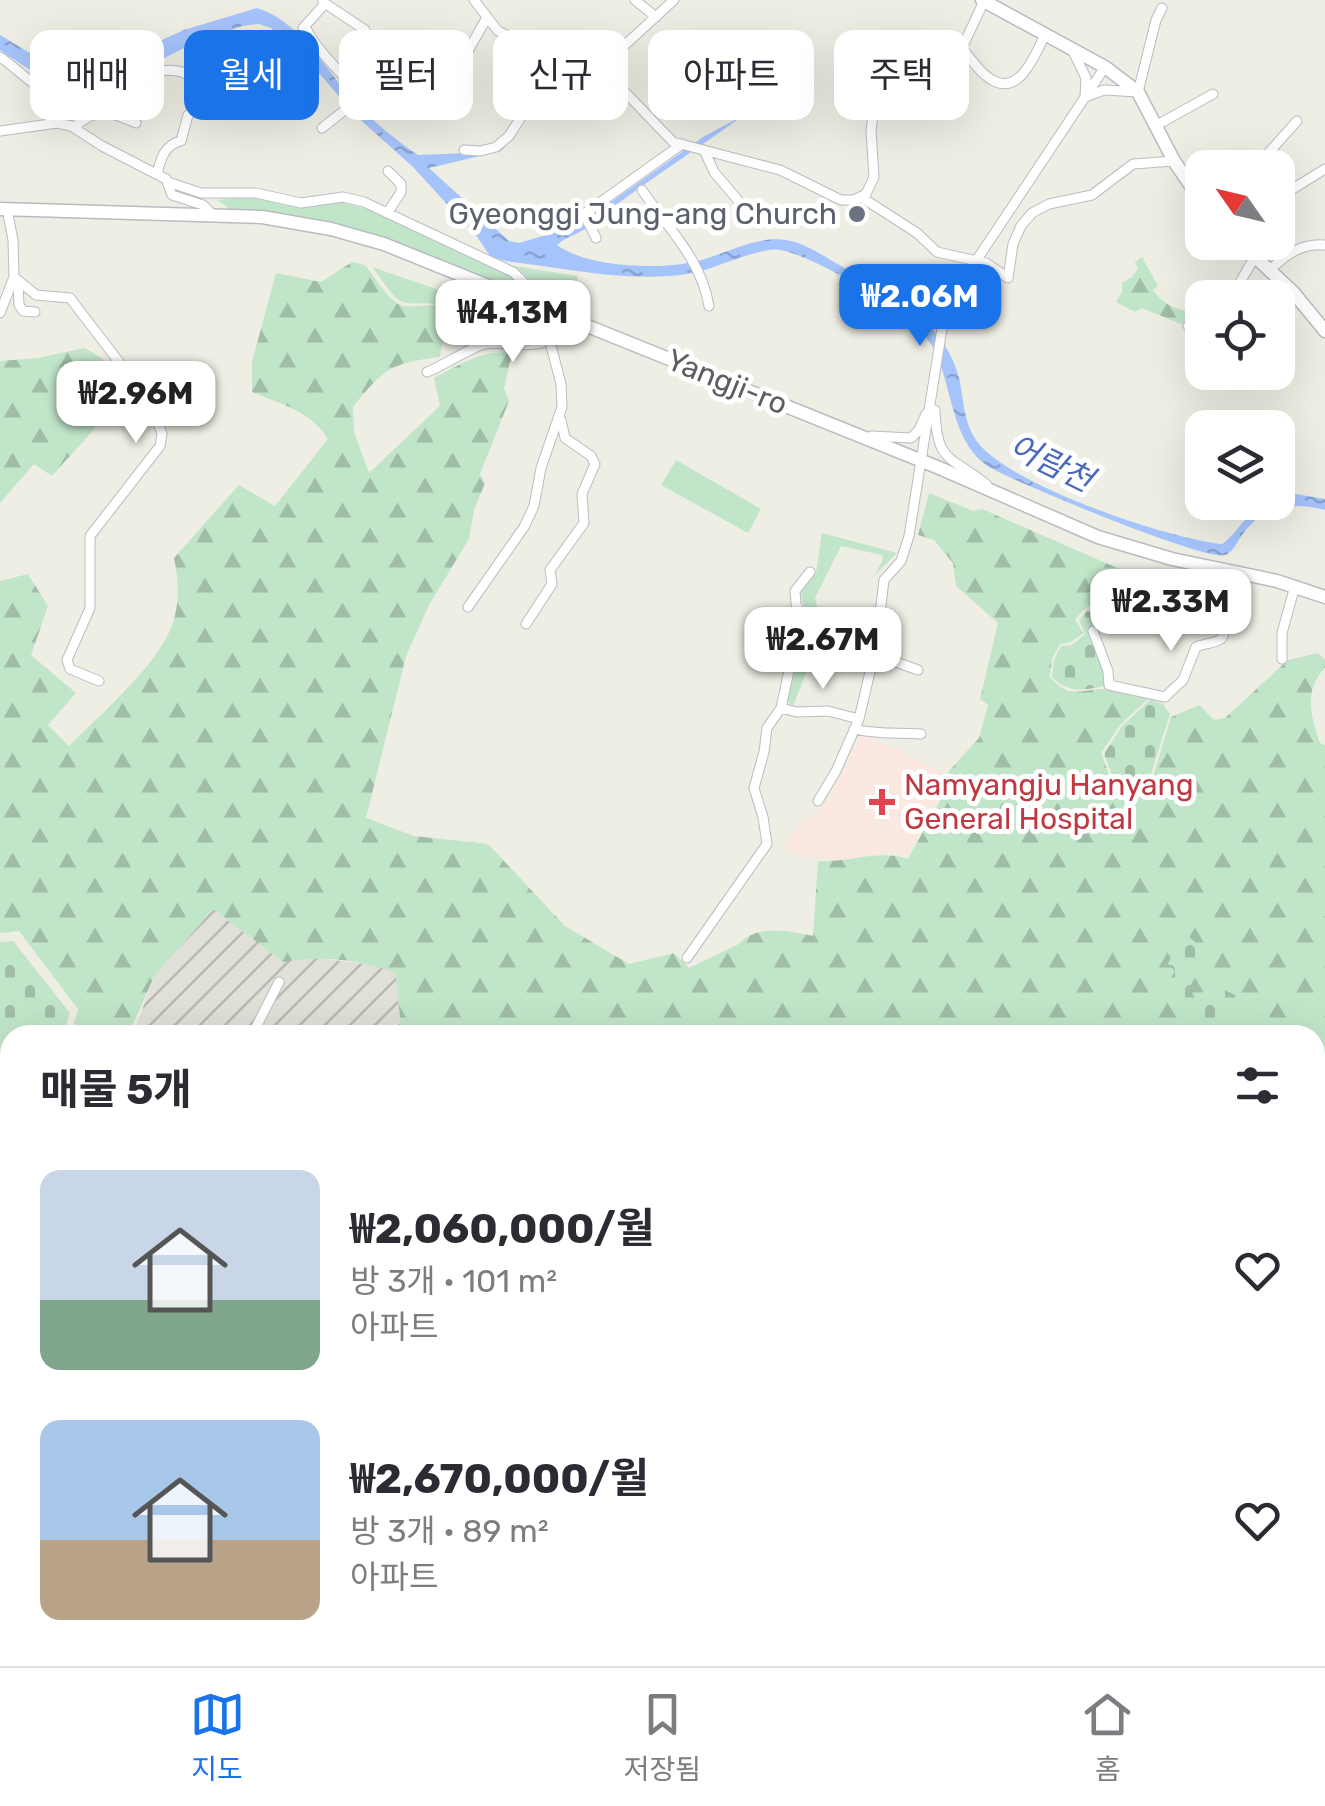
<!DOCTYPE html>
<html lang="ko">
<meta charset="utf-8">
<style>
body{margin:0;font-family:Rubik,"Noto Sans KR",sans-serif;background:#f7f7f7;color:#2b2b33;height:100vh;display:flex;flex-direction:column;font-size:38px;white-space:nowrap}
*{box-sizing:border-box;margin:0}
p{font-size:32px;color:#7c7c81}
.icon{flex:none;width:55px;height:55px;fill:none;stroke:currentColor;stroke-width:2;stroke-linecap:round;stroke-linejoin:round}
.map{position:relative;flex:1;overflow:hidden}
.drawer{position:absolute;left:0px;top:1025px;width:1325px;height:642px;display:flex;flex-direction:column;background:#fff;border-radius:30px 30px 0 0;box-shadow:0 10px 40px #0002}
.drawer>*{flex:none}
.top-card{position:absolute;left:30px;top:30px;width:1265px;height:90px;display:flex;gap:20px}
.needle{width:65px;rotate:304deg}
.controls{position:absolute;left:1185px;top:150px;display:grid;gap:20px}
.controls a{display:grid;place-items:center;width:110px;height:110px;border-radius:20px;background:#fff;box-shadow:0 10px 40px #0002;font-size:50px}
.price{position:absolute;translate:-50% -85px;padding:0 22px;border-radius:20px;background:#fff;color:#222;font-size:32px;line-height:65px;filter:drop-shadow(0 2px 5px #0008)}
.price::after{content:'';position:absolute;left:50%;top:60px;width:30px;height:22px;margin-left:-15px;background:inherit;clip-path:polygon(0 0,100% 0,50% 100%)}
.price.selected{background:#1a73e8;color:#fff}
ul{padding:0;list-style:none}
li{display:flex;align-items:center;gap:30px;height:250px;padding:0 40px}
li span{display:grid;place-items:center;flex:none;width:280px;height:200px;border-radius:20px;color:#555}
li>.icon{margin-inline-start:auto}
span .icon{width:120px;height:120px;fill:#fffc;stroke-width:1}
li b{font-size:42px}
h2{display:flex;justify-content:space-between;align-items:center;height:120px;padding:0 40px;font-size:42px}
.chip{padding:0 35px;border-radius:20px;background:#fff;box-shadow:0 10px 40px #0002;font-size:35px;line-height:90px}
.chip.selected{background:#1a73e8;color:#fff}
.tab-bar{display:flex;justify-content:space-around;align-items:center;height:140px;border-top:2px solid #e1e1e2;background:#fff;font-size:28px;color:#7c7c81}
.tab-bar a{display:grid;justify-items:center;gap:5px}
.tab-bar .selected{color:#1a73e8}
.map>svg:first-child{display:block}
.industrial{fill:url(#industrial-furrows)}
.medical{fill:#fae8e1}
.grass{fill:#c1e5c9}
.forest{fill:url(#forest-firs)}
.cemetery{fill:url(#cemetery-stones)}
.water{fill:url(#water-ripples)}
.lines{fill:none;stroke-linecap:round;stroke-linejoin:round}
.street-casing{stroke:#bbbcc2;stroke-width:11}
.secondary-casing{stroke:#b9bbc1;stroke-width:15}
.street{stroke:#fff;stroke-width:9}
.secondary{stroke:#fff;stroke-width:12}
.worship-dot{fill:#6b7280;stroke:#fff;stroke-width:4}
.health-dot{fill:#e0444e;stroke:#fff;stroke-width:4}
.labels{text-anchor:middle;stroke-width:10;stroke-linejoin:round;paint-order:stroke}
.worship-label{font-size:30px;fill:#5b616d;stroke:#fff;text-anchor:end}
.street-label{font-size:30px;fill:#5c5e64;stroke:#fff}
.health-label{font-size:30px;fill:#be3a42;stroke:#fff;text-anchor:start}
.water-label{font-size:32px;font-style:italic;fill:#4969bf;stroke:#fff}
</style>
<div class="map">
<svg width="1325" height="1666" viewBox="0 0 1325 1666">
<defs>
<pattern id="industrial-furrows" width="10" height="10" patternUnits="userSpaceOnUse" patternTransform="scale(2.5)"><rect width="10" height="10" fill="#e0dfd8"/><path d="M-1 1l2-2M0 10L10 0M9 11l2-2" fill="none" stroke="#b9b8b3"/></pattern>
<pattern id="forest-firs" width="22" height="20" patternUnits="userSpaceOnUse" patternTransform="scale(2.5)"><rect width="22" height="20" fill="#c1e5c9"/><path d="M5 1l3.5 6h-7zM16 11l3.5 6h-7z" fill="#a0bda7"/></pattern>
<pattern id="cemetery-stones" width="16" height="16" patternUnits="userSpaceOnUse" patternTransform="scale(2.5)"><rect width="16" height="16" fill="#c1e5c9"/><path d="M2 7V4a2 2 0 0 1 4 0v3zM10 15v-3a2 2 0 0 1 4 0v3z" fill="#a0bda7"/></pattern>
<pattern id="water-ripples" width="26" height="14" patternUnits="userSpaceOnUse" patternTransform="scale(2.5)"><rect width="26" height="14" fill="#a6c4fc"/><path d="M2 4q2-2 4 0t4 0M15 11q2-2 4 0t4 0" fill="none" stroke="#8aa2d0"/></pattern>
</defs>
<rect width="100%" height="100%" fill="#eeeee4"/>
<!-- industrial -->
<path class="industrial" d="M213,909L283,962L306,957L375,965L396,973L401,1030L397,1035H133L155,975Z"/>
<!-- medical -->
<path class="medical" d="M861,735L900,750L950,777L907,857L893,852L842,861L801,856L783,846L799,824L818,812L829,798Z"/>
<!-- grass -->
<path class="grass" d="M253,196L287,206L342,202L370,210L515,278L535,297L468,272L253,211L230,209L217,200Z
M514,266L578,276L571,304L548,295Z
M372,267L497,310L492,316L470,312L451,319L448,308C431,298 411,308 399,300C389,293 381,277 372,267Z
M676,460L761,509L748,533L661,485Z
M822,533L897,553L874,576L883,560L882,555L841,546L815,598L818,609L827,620L793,706L786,700L808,628L801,592L816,573Z"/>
<!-- forest -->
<path class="forest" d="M1142,257L1158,286L1153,290C1166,308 1181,312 1202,311V317L1181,324L1142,308L1135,312L1116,302L1122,292V283L1132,277L1138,269L1135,262Z
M352,262L365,265C375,276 390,305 405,306C421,308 431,301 446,310C449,323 442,342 440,357C390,363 384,369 353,407L354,432L369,473L440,406L434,378C461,364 481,350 512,353L504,388L509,401L480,474L485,483L474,510L469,539L429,605L406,656L366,818L414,836L488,844L565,926L629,964L674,953L689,968L739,944C757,924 789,931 813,936L818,861C850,863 878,849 908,859L953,777L948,772L979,738L988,705L980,699L998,623L956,586L953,563L934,540L918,535L929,493L973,511L982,509L1131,574C1133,603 1124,613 1097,624L1101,612L1088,606L1075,619L1083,633L1071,642L1060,644L1052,659L1050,677C1069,698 1075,691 1101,689C1116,689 1134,695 1149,698L1120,725L1101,753L1110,777L1128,789L1152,780L1171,717L1199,705L1214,720L1225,718L1288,660L1318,653L1325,659V668C1303,690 1311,717 1320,743L1325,745V1251L1315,1240V1035H397L401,1030L396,973C362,959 319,955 283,962L213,909L155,975L128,1035H71L78,1009L19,931L0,933V581L28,574L48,606L31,655L76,693L48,725L69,746C99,716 156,666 171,628C180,605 179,581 174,558L239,485L275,506L328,439C309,410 282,405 252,392V362L276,273L321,282Z
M84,348C156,381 83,439 52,476L34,464L0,503V361L38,358Z
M0,1248L10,1262V1350L0,1365Z
M1315,1556L1325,1557V1666H1136L1138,1658H1315Z
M110,1658H307L313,1666H120L117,1660Z
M638,1658H1094L1093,1666H635Z"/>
<!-- cemetery -->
<path class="cemetery" d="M1087,611L1098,614L1089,630L1104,673V686C1083,691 1068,693 1052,677L1054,660L1061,646L1072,645L1085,634L1079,620Z
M1151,699L1163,704L1170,714L1150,777L1129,787L1112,776L1104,754L1122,726Z
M1181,935H1187L1207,953C1207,967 1203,973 1191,981V991L1195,998L1213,984L1237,996L1244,1006L1236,1035H1190L1186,1030L1192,1008L1186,1000L1174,998L1166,987L1175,971L1168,964Z
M13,941L70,1013L63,1035H10V1227L0,1230V942Z"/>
<!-- water -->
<path class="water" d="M257,8C302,22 326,72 358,105C375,123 397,141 418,155L492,152C527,110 544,87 598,69C584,82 553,87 535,105C521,118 515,138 501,151L429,168L509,241L519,243L577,226L703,137L744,115C693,152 639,186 590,225C580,234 567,236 557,245C588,268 662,270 698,261C725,254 758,235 786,240C805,243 825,257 841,266C886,290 941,320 957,371C964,393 962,417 974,437C1000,483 1169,539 1222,544C1242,530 1249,503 1278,502V497L1290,493L1325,499V510C1289,501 1261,506 1240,538C1236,544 1232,553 1225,555C1204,561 1017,483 991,468C950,444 953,384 933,347C915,315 817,257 781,250C761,246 715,269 693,273C644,282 591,273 542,266C524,263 506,263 490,256L478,238L413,167L354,114L313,66L271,28L259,24L242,26L190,45L135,73L105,84L57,88L0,50V35L58,70L79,71L108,64L184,30Z"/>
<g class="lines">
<!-- street casing -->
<g class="street-casing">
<path id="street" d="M474,0L498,31L534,48L601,67L673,142L780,170L841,200H854L866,194L874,177L871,130L873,115L882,100L925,66L963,46L984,1
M635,0L656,17
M323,2L365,30
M305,26C312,43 343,79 359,88L345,110L322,128
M303,28L323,6V0
M961,47C970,57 978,71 989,78C1019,99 1034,56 1045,35
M1073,51L1086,78L1085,97L1104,90L1138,92L1156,20L1162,8
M0,57C19,69 36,92 59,95C98,98 146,62 182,72C193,76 205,85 216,91
M601,67L674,0
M436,101L454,76L486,19
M57,123V95
M1157,125L1213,94
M74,127C98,107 109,111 136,123
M0,131L57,123L71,126L102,146L166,179L172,195L203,205L212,214
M464,150L480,151L496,147L509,136L532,100L569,76L591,70L597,66
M704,150L714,172L758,224
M1255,168L1297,121
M388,171L401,184V192L388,212
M1182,173L1202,178
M157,174C161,157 165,145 181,141L188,115C205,107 211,95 224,83C243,67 264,55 285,42
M168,182L201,193H256L301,203L343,197L364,202L513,272L556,314L542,343C523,348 505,341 485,344C473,346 443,366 427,372
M642,190C668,228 701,259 709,306
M861,197L917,233L937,252L986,263L1008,278L1013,244L1021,226L1032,213L1049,204L1092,195L1133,164L1174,161
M1278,198L1325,169
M7,209L13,240L14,277L36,295L70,298L119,362L124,378L149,398L162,434L160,446L90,536V608L67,660L70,669L99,681
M572,210L584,214L682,144
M584,214L596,238
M1269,271C1285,255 1301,243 1325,245
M18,282L19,305L23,311L35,312
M1231,298L1254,258
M0,313L14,277
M1188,326L1202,321
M935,410C937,464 949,454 987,485
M871,436L911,438L919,430L926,414
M468,607L524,527L534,506L541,468L562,407L561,384L548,334
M526,624L552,584L550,570L584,523L582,494L595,464L591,456L565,438L561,420
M1093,631L1108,671L1109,685L1165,697L1183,680L1196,647C1203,644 1216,643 1221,639C1229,632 1225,585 1228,570
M874,654L918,670
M1282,659V633L1295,586
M781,708L797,712L828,711L859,719
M854,729C878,735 897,732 921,734
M818,801L836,771L859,719L876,646L884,580L901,561L909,536L944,316L976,261L1105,67
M687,958L767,844L763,817L754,788L764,752L767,728L781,708L790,666L801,639L803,619L796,604L795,591L810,572
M252,1035L279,982
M0,1396L10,1382
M622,1666L628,1658
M1118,1666L1121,1658"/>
</g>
<!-- secondary casing -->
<g class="secondary-casing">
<path id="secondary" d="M982,0L1105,67L1138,92L1174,161L1202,202
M0,209L262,217L331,229L384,244L937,467L1098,537L1172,559L1277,581L1325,597
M1239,242L1293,292L1325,331"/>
</g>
<!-- street -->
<use href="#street" class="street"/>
<!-- secondary -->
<use href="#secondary" class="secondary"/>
</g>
<!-- markers -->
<circle class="worship-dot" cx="857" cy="214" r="10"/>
<path class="health-dot" d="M877 787h10v10h10v10h-10v10h-10v-10h-10v-10h10z"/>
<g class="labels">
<!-- worship labels -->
<g class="worship-label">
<text x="837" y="224">Gyeonggi Jung-ang Church</text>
</g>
<!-- street labels -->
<g class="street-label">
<text transform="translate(727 382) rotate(22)" y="10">Yangji-ro</text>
</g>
<!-- health labels -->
<g class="health-label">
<text x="904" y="795">Namyangju Hanyang<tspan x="904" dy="34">General Hospital</tspan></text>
</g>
<!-- water labels -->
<g class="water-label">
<text transform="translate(1051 463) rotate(26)" y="11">어람천</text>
</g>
</g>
</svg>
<div class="controls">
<a><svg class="needle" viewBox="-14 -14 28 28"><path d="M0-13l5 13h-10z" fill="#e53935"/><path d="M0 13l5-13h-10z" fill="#7c7c81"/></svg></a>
<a><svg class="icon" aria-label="locate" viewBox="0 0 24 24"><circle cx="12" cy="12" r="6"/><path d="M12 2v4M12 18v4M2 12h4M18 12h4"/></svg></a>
<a><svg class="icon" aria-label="layers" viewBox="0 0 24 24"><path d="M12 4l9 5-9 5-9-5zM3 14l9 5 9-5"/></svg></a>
</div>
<b class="price selected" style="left:920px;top:349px">₩2.06M</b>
<b class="price" style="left:513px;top:365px">₩4.13M</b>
<b class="price" style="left:136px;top:446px">₩2.96M</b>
<b class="price" style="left:1171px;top:654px">₩2.33M</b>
<b class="price" style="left:823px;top:692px">₩2.67M</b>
<div class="top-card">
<a class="chip">매매</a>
<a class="chip selected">월세</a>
<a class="chip">필터</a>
<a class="chip">신규</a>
<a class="chip">아파트</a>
<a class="chip">주택</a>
</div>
<section class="drawer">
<h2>매물 5개<svg class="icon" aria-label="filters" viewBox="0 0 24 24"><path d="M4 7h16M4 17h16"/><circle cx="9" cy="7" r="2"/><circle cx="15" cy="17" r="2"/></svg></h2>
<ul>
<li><span style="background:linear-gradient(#c9d6e8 65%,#7fa58c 0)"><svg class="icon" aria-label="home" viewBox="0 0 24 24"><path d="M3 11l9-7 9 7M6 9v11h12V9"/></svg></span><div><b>₩2,060,000/월</b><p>방 3개 · 101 m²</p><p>아파트</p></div><svg class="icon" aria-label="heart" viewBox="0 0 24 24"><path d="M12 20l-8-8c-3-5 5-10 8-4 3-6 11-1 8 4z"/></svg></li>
<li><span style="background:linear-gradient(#a9c7e8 60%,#b9a48a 0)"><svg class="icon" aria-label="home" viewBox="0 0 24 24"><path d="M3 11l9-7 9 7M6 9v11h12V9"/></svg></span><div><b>₩2,670,000/월</b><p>방 3개 · 89 m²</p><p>아파트</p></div><svg class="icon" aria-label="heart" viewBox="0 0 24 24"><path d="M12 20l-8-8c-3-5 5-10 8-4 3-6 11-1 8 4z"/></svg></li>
</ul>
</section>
</div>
<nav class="tab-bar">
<a class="selected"><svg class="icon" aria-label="map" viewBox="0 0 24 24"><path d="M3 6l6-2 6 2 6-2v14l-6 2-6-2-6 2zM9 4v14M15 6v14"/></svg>지도</a>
<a><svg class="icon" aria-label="saved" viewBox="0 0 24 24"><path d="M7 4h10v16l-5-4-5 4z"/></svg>저장됨</a>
<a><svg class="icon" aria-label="home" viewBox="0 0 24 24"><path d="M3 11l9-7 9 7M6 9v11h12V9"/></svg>홈</a>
</nav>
